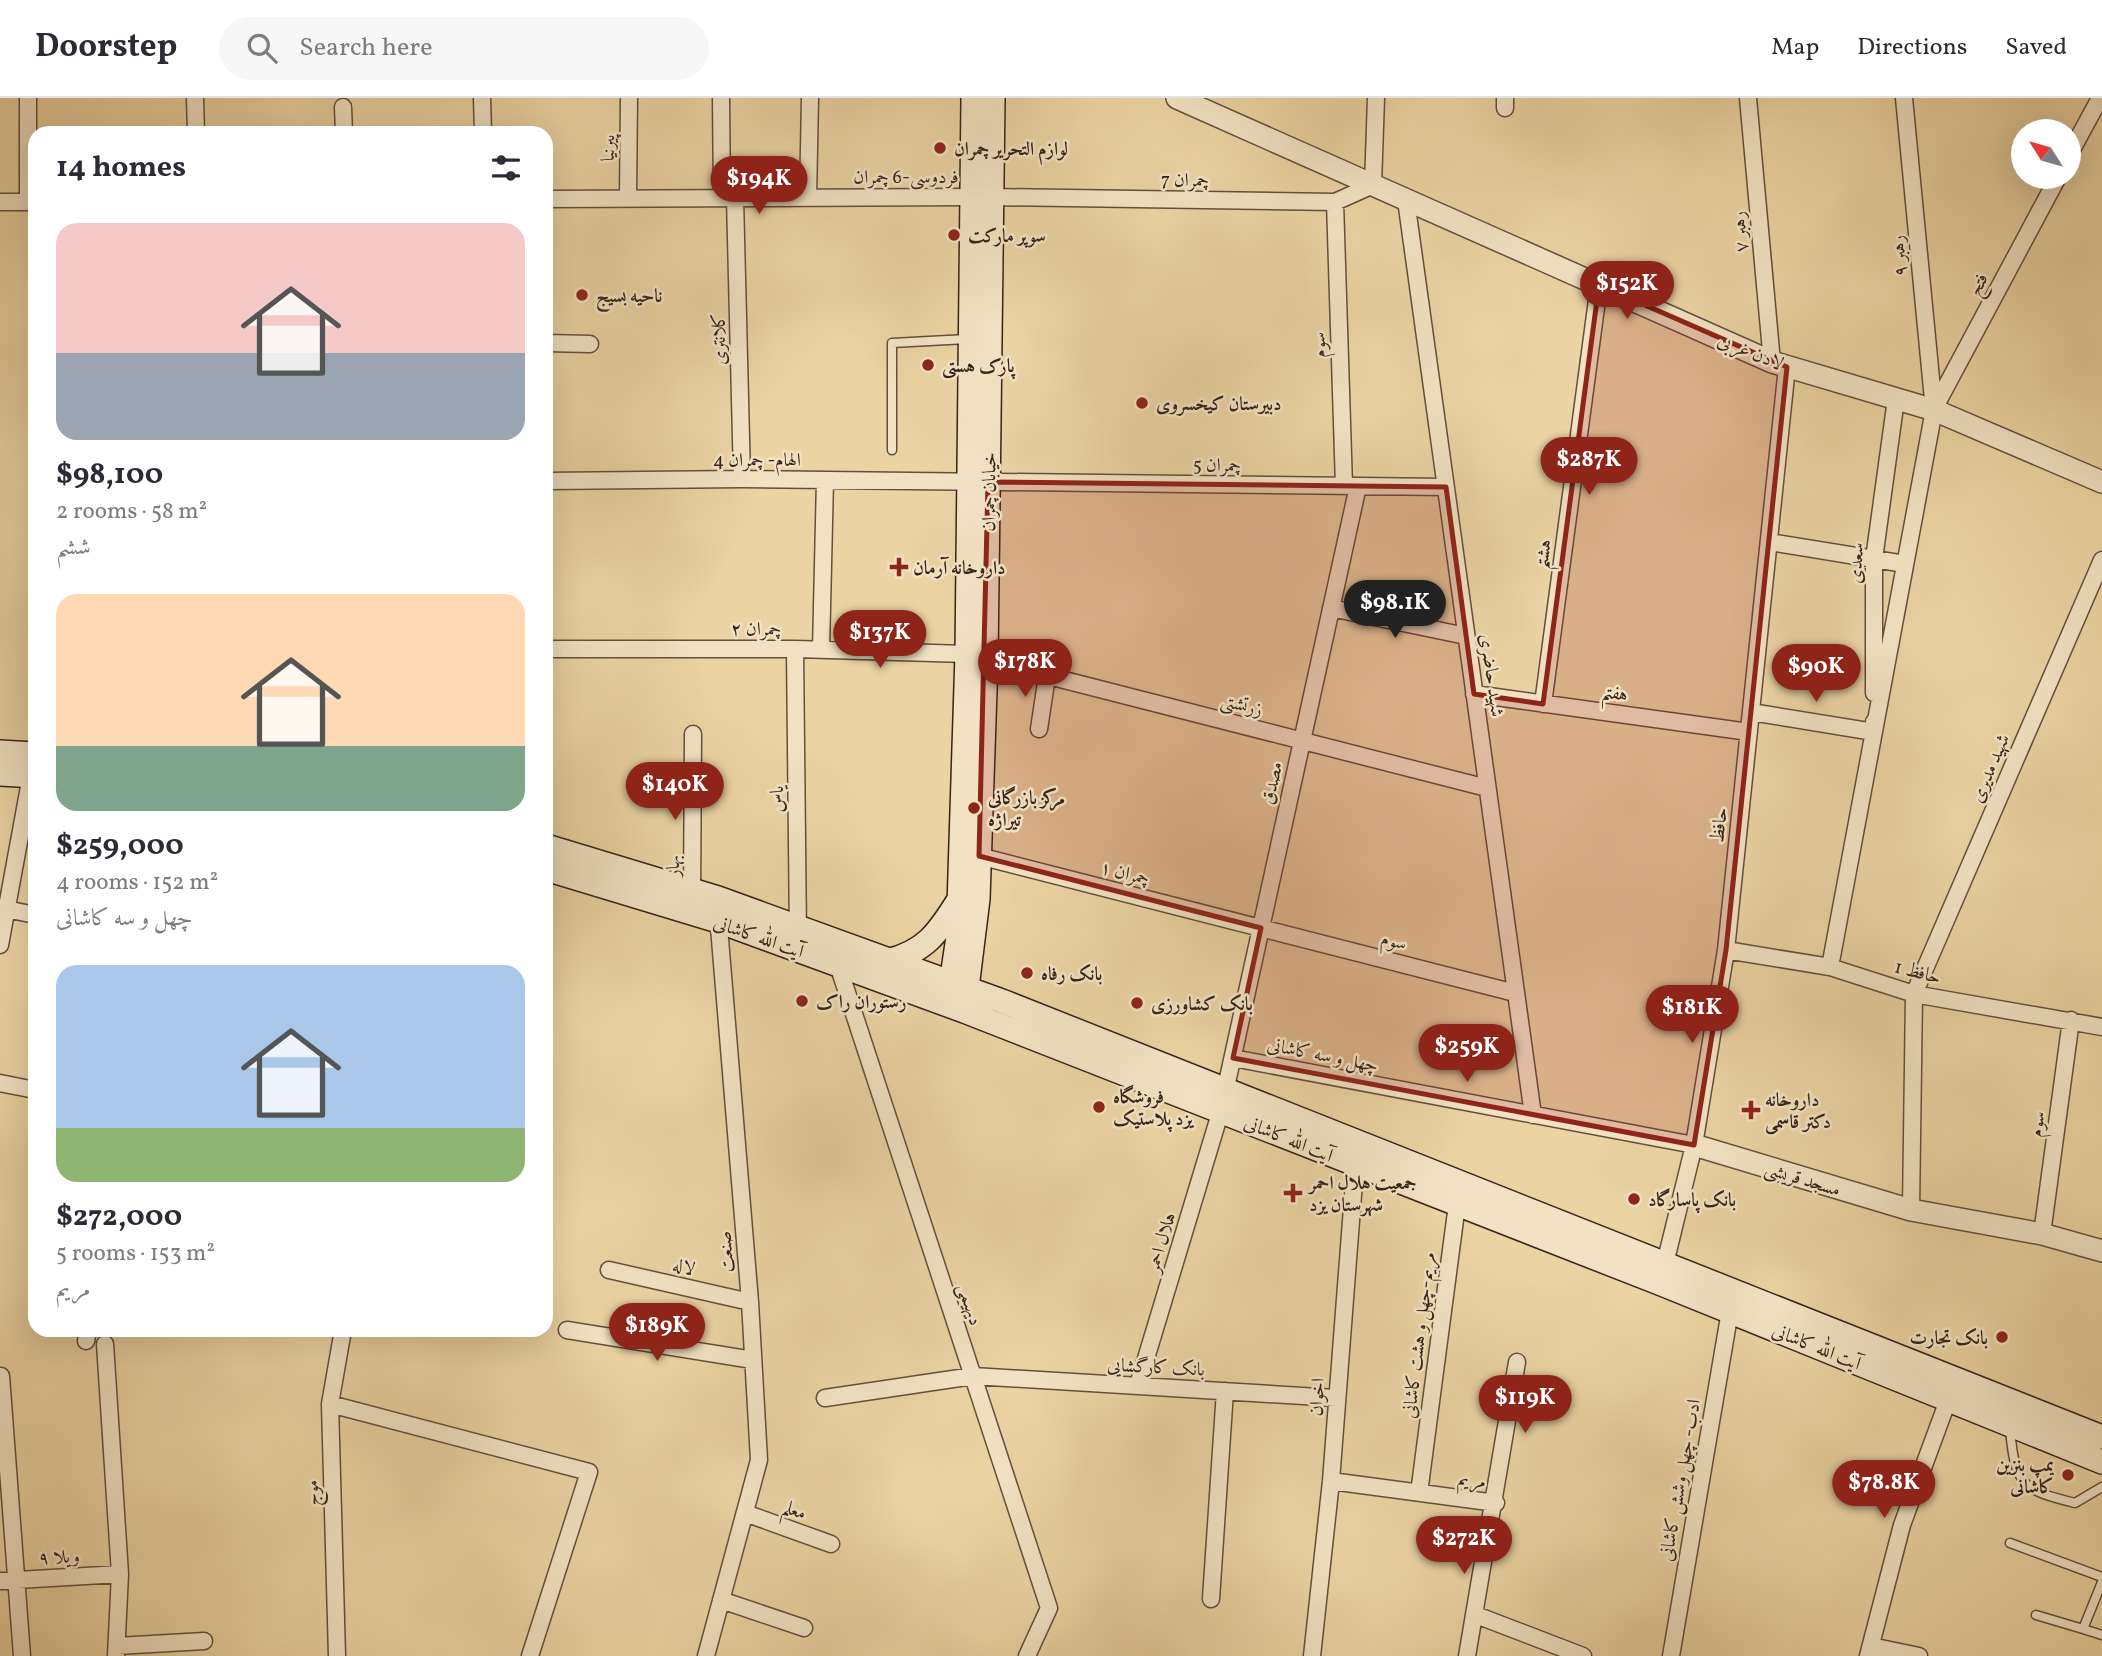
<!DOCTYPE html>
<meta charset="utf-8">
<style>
body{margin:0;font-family:Vollkorn,Amiri,serif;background:#f7f7f7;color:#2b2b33;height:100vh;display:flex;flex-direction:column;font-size:26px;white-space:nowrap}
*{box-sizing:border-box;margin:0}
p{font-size:23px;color:#7c7c81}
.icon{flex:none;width:38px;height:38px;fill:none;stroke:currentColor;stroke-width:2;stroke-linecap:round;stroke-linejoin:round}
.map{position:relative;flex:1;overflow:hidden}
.side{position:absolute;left:28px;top:28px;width:525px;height:1211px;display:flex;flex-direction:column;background:#fff;border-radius:21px;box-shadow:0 7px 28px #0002}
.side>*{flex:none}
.needle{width:46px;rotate:307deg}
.buttons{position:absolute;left:2011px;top:21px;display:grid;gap:14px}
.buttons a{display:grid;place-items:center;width:70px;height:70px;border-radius:50%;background:#fff;box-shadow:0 7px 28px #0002;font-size:35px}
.price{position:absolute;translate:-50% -60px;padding:0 16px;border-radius:24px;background:#8f2418;color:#fff;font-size:23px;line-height:46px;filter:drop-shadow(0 2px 4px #0008)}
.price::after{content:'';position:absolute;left:50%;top:42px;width:21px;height:16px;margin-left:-10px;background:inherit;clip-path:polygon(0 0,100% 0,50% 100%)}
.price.selected{background:#222;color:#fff}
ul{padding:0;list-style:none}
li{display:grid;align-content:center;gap:14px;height:371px;padding:0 28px}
li span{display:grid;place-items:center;height:217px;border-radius:21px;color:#555}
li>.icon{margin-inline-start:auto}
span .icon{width:126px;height:126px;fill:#fffc;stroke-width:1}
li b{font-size:30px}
h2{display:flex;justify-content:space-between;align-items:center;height:84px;padding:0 28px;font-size:30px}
header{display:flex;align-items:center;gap:42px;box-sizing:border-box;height:98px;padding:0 35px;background:#fff;border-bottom:2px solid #e1e1e2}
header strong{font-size:33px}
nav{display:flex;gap:38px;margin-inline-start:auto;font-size:24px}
.search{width:490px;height:63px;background:#f7f7f7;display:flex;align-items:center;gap:18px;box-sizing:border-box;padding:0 24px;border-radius:38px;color:#7c7c81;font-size:26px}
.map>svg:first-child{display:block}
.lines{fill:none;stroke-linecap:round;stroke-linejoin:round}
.service-casing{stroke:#634f3c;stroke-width:11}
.minor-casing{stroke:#634f3c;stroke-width:19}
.tertiary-casing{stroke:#634f3c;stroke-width:24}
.secondary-casing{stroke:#362319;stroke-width:26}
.service{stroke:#f2e2c3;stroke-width:8}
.minor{stroke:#f2e2c3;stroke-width:16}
.tertiary{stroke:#f2e2c3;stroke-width:21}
.secondary{stroke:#f2e2c3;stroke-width:23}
.marked{fill:#8f2418;fill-opacity:0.2;stroke:#8f2418;stroke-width:5;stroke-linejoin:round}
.poi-dot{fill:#8f2418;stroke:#f2e2c3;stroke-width:2.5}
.labels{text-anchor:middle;stroke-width:5;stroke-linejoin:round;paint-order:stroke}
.street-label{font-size:19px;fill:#362319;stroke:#f2e2c3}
.poi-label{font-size:19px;font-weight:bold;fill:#362319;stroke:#f2e2c3;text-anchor:start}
</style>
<header>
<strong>Doorstep</strong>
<div class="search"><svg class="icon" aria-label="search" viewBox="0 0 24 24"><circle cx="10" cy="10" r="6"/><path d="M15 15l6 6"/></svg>Search here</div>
<nav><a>Map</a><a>Directions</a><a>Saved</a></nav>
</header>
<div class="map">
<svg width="2102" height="1558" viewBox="0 0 2102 1558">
<rect width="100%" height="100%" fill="#ebd3a3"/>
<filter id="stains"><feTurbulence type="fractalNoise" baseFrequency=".00286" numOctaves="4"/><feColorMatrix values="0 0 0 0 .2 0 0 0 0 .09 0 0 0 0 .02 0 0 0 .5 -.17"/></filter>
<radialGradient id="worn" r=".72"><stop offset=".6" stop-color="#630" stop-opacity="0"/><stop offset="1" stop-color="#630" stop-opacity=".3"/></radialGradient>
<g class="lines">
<!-- service casing -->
<g class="service-casing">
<path id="service" d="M892,352V245L967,241
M2010,1331C2015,1387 2022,1392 2075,1405L2102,1389
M2010,1445L2102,1479
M2102,1484L2083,1531L2102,1537
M2036,1517L2083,1531"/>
</g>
<!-- minor casing -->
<g class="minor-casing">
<path id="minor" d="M28,0V104
M195,0L196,35
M482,0L483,35
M721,0L722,100
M1748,0L1772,264
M343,9L344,35
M1505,10V0
M2068,59L2100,0
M992,99L1335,104L1373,87L1376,0
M628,100L629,0
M735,100L742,381
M808,100L810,0
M546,101L972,99
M1406,102L1533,1017
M0,104H35
M1335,104L1344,388
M546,245L590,246
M1934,311L2058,79
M546,383L742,381L1446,389
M1770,444L1905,466
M1331,510L1466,538
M546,551H795L967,556
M795,551L798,839
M821,552L825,382
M986,562L1487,690
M1874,595V461L1896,301
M1474,596L1749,634
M1543,606L1599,187
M1751,614L1874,634V624
M1039,631L1047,578
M979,758L1515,895
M692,802L693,636
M6,811L35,817
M0,847L31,678
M1726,852L1830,869L1914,896L2102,929
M836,861L1049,1510L1027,1558
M1830,869L1934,312L1904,0
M1233,960L1694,1047
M0,985L35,992
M1911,1112L1914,896L2102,462
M2042,1136L2071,922
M609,1172L750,1204
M1663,1174L1694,1047L1726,852L1787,269
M567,1232L753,1262
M86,1243L88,1232
M105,1246L120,1476L116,1558
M1,1278L22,1558
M1138,1287L1221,1012L1358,388
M825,1300L973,1278L1336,1300
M330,1306L589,1374L530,1558
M1331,1383L1496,1405
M1419,1395L1458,1099
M745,1415L831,1446
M0,1483L120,1476
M1211,1501L1225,1293
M721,1502L804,1530
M1476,1517L1583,1558
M117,1548L204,1543
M1871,1548L1919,1558
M337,1558L330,1306L343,1232
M706,1558L759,1362L750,1204L718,817
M1312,1558L1331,1383L1356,1058
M1467,1558L1517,1264
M1671,1558L1730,1213
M1868,1558L1902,1427L1951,1294"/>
</g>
<!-- tertiary casing -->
<g class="tertiary-casing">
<path id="tertiary" d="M1177,0L1772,264L1934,312L2102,384
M1694,1047L1911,1112L2042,1136L2102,1153"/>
</g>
<!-- secondary casing -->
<g class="secondary-casing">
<path id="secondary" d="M0,654L35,656
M0,676L35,678
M546,748L718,800L1002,903L2102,1339
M546,771L718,823L964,913L1659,1185L2102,1364
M887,863C925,854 938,835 958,803
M949,899L958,839L967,556L973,0
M965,906L978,801L986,562L993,0"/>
</g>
<!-- service -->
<use href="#service" class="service"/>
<!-- minor -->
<use href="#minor" class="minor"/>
<!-- tertiary -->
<use href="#tertiary" class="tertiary"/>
<!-- secondary -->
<use href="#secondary" class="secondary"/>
</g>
<!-- marked area -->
<path class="marked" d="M1599,187L1787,269L1726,852L1694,1047L1233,960L1261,830L979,758L988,384L1446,389L1474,596L1543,606Z"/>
<!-- markers -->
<g class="poi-dot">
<circle cx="940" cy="50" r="7"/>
<circle cx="954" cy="137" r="7"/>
<circle cx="582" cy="197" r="7"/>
<circle cx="928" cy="267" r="7"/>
<circle cx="1142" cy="305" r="7"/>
<path d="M895.5 458.5h7v7h7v7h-7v7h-7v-7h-7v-7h7z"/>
<circle cx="974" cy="710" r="7"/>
<circle cx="1027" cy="875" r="7"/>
<circle cx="802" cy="903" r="7"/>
<circle cx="1137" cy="905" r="7"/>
<circle cx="1099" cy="1009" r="7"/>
<path d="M1747.5 1001.5h7v7h7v7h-7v7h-7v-7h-7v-7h7z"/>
<path d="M1289.5 1084.5h7v7h7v7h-7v7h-7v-7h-7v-7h7z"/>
<circle cx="1634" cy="1101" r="7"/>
<circle cx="2002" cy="1239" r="7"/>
<circle cx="2068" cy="1377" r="7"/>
</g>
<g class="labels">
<!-- street labels -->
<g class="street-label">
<text transform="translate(607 50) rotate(-89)" y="7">پیرنیا</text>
<text x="906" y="85">فردوسی-6 چمران</text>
<text transform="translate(1185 81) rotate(1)" y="7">چمران 7</text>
<text transform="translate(1739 134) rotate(-95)" y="7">رهبر ۷</text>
<text transform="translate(1898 158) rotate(-95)" y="7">رهبر ۹</text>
<text transform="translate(1977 186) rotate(-62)" y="7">فتح</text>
<text transform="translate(718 241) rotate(-91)" y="7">کلانتری</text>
<text transform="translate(1318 247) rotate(-92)" y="7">سوم</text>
<text transform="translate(1751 253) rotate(22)" y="7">لادن غربی</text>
<text x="757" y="368">الهام- چمران 4</text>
<text transform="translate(1217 366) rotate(1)" y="7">چمران 5</text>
<text transform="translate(988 394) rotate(-89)" y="7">خیابان چمران</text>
<text transform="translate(1542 456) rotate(-82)" y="7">هشتم</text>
<text transform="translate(1855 465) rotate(-87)" y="7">سعدی</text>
<text x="756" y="537">چمران ۲</text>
<text transform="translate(1493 577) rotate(82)" y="7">شهید حاضری</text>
<text transform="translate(1615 594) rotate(8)" y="7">هفتم</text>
<text transform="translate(1242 606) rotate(14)" y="7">زرتشتی</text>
<text transform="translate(1989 670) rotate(-67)" y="7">شهید مدیری</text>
<text transform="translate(1271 685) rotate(-78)" y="7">مصدق</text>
<text transform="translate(776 701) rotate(-90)" y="7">یاس</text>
<text transform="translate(1718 727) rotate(-84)" y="7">حافظ</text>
<text transform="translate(672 768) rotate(-90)" y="7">بهار</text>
<text transform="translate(1125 774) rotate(14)" y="7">چمران ۱</text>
<text transform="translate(759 838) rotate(19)" y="7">آیت الله کاشانی</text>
<text transform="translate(1394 842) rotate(14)" y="7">سوم</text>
<text transform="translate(1918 873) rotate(14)" y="7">حافظ 1</text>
<text transform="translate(1323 956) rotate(11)" y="7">چهل و سه کاشانی</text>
<text transform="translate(2036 1026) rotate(-82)" y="7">سوم</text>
<text transform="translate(1289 1040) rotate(22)" y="7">آیت الله کاشانی</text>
<text transform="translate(1803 1080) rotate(17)" y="7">مسجد قریشی</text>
<text transform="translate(1160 1144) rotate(-73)" y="7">هلال احمر</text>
<text transform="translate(725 1154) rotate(-95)" y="7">صنعت</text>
<text transform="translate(684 1168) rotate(13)" y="7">لاله</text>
<text transform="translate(971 1206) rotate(72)" y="7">دیهیمی</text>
<text transform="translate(1418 1237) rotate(-83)" y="7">مریم-چهل و هشت کاشانی</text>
<text transform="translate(1817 1248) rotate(22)" y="7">آیت الله کاشانی</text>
<text transform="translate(1156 1268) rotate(3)" y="7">بانک کارگشایی</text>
<text transform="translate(1316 1299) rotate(-86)" y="7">اخوان</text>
<text transform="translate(1472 1381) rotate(7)" y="7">مریم</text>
<text transform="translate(1679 1382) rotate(-80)" y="7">ادب- چهل وشش کاشانی</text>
<text transform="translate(311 1395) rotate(-92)" y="7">موج</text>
<text transform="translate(795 1411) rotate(20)" y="7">معلم</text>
<text transform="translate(59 1458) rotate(-3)" y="7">ویلا ۹</text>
</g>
<!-- poi labels -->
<g class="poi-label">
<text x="954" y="57">لوازم التحریر چمران</text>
<text x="968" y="144">سوپر مارکت</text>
<text x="596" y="204">ناحیه بسیج</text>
<text x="942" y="274">پارک هستی</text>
<text x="1156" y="312">دبیرستان کیخسروی</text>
<text x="913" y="476">داروخانه آرمان</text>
<text x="988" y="706">مرکز بازرگانی<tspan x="988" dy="22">تیراژه</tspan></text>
<text x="1041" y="882">بانک رفاه</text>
<text x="816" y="910">رستوران راک</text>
<text x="1151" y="912">بانک کشاورزی</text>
<text x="1113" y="1005">فروشگاه<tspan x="1113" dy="22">یزد پلاستیک</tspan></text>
<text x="1765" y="1008">داروخانه<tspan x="1765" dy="22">دکتر قاسمی</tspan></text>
<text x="1309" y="1091">جمعیت هلال احمر<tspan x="1309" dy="22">شهرستان یزد</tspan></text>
<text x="1648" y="1108">بانک پاسارگاد</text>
<text x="1988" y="1246" text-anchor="end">بانک تجارت</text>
<text x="2054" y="1373" text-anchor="end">پمپ بنزین<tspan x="2054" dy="22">کاشانی</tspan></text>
</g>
</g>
<rect width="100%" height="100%" filter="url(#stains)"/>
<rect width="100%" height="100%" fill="url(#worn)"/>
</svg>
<div class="buttons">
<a><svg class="needle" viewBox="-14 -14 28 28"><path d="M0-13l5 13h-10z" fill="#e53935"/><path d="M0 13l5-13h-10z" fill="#7c7c81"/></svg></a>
</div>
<b class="price" style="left:759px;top:118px">$194K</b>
<b class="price" style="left:1627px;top:223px">$152K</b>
<b class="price" style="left:1589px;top:399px">$287K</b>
<b class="price selected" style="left:1395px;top:542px">$98.1K</b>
<b class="price" style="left:880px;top:572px">$137K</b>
<b class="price" style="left:1025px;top:601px">$178K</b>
<b class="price" style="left:1816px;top:606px">$90K</b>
<b class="price" style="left:675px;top:724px">$140K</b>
<b class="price" style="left:1692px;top:947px">$181K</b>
<b class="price" style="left:1467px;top:986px">$259K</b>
<b class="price" style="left:657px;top:1265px">$189K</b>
<b class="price" style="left:1525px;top:1337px">$119K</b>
<b class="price" style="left:1884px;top:1422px">$78.8K</b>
<b class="price" style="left:1464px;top:1478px">$272K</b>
<section class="side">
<h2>14 homes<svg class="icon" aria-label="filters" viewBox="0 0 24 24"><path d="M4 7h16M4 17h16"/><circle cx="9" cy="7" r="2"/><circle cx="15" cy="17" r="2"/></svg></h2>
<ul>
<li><span style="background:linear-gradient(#f6c9c9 60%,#9aa5b1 0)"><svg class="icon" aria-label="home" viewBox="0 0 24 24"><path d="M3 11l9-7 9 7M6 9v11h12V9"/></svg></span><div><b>$98,100</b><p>2 rooms · 58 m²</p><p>ششم</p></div></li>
<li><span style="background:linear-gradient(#ffd9b3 70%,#7fa58c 0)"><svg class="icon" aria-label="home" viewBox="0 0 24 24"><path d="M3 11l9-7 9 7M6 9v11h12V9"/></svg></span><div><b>$259,000</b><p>4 rooms · 152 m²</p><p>چهل و سه کاشانی</p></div></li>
<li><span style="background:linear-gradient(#a9c7e8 75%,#8fb573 0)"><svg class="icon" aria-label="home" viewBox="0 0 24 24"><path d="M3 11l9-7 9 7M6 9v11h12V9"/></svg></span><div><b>$272,000</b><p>5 rooms · 153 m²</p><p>مریم</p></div></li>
</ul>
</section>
</div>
